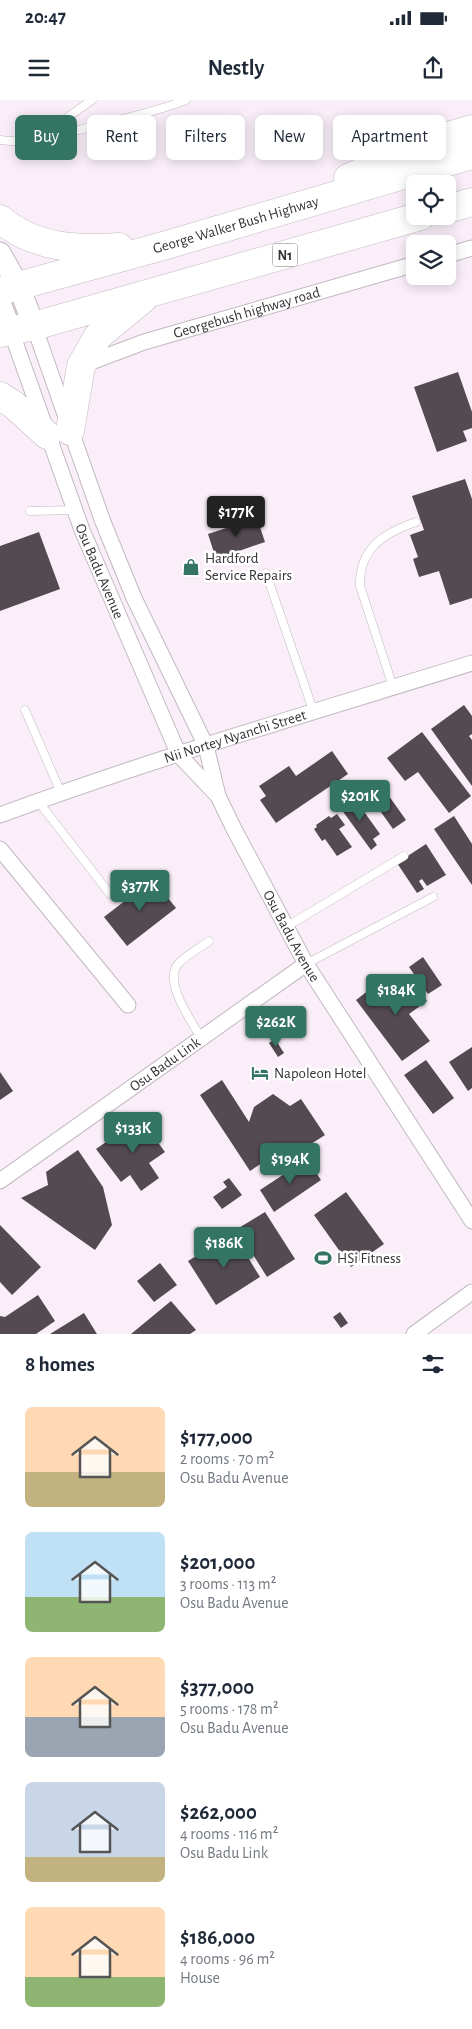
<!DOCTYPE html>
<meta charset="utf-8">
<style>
body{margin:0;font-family:"Alegreya Sans",sans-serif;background:#f6f6f7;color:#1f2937;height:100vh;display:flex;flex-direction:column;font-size:19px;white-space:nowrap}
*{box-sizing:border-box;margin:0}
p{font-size:16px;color:#747a83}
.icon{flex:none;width:28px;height:28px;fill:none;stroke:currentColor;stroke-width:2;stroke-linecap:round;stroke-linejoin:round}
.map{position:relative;height:1234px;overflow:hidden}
.sheet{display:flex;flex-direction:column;background:#fff;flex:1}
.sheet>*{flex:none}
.hud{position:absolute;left:15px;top:15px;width:442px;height:45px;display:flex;gap:10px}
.tools{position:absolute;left:406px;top:75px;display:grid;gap:10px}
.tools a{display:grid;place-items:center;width:50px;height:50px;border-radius:8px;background:#fff;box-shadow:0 2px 12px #0003;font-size:25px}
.price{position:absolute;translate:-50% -42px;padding:0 11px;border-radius:5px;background:#347463;color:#fff;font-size:16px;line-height:32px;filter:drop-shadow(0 1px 2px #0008)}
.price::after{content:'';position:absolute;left:50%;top:30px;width:15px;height:11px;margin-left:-8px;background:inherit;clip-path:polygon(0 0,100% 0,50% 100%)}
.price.on{background:#222;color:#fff}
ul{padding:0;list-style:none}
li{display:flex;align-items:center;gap:15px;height:125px;padding:0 25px}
li span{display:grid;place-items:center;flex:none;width:140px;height:100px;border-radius:8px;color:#555}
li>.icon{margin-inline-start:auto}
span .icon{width:60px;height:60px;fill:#fffc;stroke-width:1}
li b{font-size:21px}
h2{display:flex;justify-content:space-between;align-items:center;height:60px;padding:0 25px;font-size:21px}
.chip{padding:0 18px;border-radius:8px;background:#fff;box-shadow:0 2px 12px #0003;font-size:18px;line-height:45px}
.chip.on{background:#347463;color:#fff}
.status{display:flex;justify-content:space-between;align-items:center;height:35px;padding:0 25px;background:#fff;direction:ltr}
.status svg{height:14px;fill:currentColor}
header{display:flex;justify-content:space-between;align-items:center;height:65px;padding:0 25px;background:#fff;font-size:22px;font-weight:600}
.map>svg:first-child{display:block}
.building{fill:#534a52}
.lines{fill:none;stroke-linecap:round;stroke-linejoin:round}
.lane-casing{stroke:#c2b8c1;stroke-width:9}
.street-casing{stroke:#c2b8c1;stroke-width:17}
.secondary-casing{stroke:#c2b8c1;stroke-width:23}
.highway-casing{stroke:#c2b8c1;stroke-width:29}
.lane{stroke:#fff;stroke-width:8}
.street{stroke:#fff;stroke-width:15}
.secondary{stroke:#fff;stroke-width:21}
.highway{stroke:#fff;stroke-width:28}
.labels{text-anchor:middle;stroke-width:5;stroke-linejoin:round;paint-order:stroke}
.shield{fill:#fff;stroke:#727072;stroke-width:1}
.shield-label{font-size:14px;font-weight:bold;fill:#363236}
.street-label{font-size:15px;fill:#363236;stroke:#fff}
.poi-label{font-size:15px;fill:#363236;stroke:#fff;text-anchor:start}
</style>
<div class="status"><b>20:47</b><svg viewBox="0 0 49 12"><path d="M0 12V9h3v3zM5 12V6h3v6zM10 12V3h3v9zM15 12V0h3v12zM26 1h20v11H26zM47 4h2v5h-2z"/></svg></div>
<header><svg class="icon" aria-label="menu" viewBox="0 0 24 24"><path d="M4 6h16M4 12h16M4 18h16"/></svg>Nestly<svg class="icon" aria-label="share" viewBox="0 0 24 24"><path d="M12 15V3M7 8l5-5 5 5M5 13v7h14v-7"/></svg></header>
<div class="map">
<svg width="472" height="1234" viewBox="0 0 472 1234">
<rect width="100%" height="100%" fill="#faeff9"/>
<!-- building -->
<path class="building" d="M458,272L472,312V328L463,331L467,341L437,352L414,287Z
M465,379L472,399V498L450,505L439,471L419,477L413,459L418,457L410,435L424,430L412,396Z
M257,418L265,442L216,459L208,434Z
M39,432L60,489L0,511V446Z
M464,605L472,616V634L469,636L472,640V686L431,629Z
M422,632L471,696L449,713L418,672L405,681L387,658Z
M332,651L348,674L276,723L260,700L266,696L259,686L289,666L296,676Z
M379,682L406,720L393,729L366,691Z
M343,698L348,704L355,699L380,734L373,739L377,745L371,750L336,702Z
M337,714L345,725L339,729L352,747L337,756L325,739L322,741L314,729L317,727L316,725L329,716L331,718Z
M454,716L472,744V785L434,729Z
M426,744L446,775L427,786L422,779L419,781L424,789L417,793L397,763Z
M153,779L176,808L127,846L104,817Z
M423,857L442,885L428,894L409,867Z
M386,877L399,894L413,883L427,901L409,914L430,941L402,961L356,900Z
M275,939L284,953L278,957L269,943Z
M472,947V988L468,991L449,962Z
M426,960L454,998L433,1014L404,975Z
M0,972L13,991L0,1000Z
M222,980L249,1022L254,1007L273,994L290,1006L301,999L325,1035L297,1053L291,1044L250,1071L200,995Z
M140,1018L165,1052L149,1063L159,1078L141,1091L130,1075L121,1082L96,1049Z
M78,1050L103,1087L112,1125L95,1150L21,1098L48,1085L46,1072Z
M307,1059L321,1080L274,1112L260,1090Z
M229,1078L242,1095L222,1109L213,1097L227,1087L223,1082Z
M346,1092L384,1144L351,1167L314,1115Z
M265,1112L295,1159L267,1177L237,1129Z
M0,1125L41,1167L12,1195L0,1182Z
M233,1133L260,1177L216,1205L188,1161Z
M160,1163L177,1185L154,1202L137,1181Z
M38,1195L55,1221L36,1234H0V1216L5,1217Z
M171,1201L196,1230L190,1234H131Z
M340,1212L348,1223L341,1228L333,1217Z
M84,1213L97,1234H50Z"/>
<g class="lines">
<!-- lane casing -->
<g class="lane-casing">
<path id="lane" d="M37,39L92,0
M0,40C33,45 65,33 98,25C127,18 158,11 186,0
M30,411L75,410
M266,473L314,613
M393,587L360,486C359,448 384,433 416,422
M25,610L61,693
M38,701L110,794
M286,827L404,756
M306,864L433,797
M201,938C192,922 163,882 178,864C186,855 200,848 209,841"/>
</g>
<!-- street casing -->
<g class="street-casing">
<g id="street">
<path d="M448,155L472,148"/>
<path id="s1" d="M34,226L103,422L134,498L206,646L218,696L234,729L306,864L472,1121"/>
<path id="s2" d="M11,231L82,430L179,655L217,695"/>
<path id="s3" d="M83,265L144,242L415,164"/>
<path id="s4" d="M0,715C155,658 314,612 472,563"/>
<path d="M0,749L128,905"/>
<path id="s5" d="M0,1081L306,864"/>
<path d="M414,1234L472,1192"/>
</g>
</g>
<!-- secondary casing -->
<g class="secondary-casing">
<path id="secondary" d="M0,153L19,187L34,226
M0,203L11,231"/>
</g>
<!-- highway casing -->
<g class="highway-casing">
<g id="highway">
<path d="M348,78L428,42L472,29"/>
<path d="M448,109L472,102"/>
<path d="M0,119C34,148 77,150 119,147"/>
<path id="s6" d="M0,191L170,144L472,55"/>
<path d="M0,233L34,226L421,116"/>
<path d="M0,296L14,305L47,335"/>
<path d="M70,331L81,266L98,236L143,199"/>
</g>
</g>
<!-- lane -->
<use href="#lane" class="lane"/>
<!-- street -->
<use href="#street" class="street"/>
<!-- secondary -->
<use href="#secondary" class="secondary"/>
<!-- highway -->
<use href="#highway" class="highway"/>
</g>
<!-- icons -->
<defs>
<g id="shop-bare" transform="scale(1.35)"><path d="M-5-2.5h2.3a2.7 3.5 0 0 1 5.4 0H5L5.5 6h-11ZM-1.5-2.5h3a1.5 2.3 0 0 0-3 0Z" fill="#347463" stroke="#fff" stroke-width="2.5" paint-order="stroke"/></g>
<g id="hotel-bare" transform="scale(1.35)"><path d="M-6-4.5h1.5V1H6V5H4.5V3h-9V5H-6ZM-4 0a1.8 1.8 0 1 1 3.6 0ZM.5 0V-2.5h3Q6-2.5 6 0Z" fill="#347463" stroke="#fff" stroke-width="2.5" paint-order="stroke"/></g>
<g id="stadium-bare" transform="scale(1.35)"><path d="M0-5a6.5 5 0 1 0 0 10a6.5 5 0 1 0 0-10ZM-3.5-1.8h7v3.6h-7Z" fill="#347463" stroke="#fff" stroke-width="2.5" paint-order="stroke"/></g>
</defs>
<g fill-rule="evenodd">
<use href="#shop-bare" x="191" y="467"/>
<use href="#hotel-bare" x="260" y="973"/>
<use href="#stadium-bare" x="323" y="1158"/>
</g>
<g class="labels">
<!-- shield labels -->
<rect class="shield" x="272.5" y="143.5" width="25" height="23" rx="4"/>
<g class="shield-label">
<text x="285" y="160">N1</text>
</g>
<!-- street labels -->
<g class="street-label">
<text dy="5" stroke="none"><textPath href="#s6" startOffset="245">George Walker Bush Highway</textPath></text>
<text dy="5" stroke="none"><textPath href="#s3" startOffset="172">Georgebush highway road</textPath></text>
<text dy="5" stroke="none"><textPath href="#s2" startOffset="256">Osu Badu Avenue</textPath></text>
<text dy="5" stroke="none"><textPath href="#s4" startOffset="248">Nii Nortey Nyanchi Street</textPath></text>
<text dy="5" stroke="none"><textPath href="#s1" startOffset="664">Osu Badu Avenue</textPath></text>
<text dy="5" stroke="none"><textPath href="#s5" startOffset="202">Osu Badu Link</textPath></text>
</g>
<!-- poi labels -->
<g class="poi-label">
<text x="205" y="463">Hardford<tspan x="205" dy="17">Service Repairs</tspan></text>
<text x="274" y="978">Napoleon Hotel</text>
<text x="337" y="1163">HSi Fitness</text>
</g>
</g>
</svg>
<div class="tools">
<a><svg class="icon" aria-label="locate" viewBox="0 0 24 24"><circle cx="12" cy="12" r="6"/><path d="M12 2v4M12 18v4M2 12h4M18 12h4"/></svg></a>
<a><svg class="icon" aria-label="layers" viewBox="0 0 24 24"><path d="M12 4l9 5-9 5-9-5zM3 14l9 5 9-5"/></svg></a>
</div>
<b class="price on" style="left:236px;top:438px">$177K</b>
<b class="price" style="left:360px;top:722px">$201K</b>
<b class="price" style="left:140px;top:812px">$377K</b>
<b class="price" style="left:396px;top:916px">$184K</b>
<b class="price" style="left:276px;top:948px">$262K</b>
<b class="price" style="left:133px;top:1054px">$133K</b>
<b class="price" style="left:290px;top:1085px">$194K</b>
<b class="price" style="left:224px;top:1169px">$186K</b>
<div class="hud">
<a class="chip on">Buy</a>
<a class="chip">Rent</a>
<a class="chip">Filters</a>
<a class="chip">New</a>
<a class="chip">Apartment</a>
</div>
</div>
<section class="sheet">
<h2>8 homes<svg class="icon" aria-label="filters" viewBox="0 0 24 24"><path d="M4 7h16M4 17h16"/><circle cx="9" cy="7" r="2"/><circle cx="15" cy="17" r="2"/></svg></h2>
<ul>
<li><span style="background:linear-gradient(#ffd9b3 65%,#c2b280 0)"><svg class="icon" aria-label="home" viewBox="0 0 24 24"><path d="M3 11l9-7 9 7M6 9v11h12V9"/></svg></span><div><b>$177,000</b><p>2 rooms · 70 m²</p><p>Osu Badu Avenue</p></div></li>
<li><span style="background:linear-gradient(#bfe0f5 65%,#8fb573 0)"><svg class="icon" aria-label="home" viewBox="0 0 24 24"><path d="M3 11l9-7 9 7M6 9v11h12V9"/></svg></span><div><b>$201,000</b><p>3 rooms · 113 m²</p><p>Osu Badu Avenue</p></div></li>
<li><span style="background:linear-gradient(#ffd9b3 60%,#9aa5b1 0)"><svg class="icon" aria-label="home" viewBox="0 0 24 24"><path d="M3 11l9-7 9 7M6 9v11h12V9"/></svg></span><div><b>$377,000</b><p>5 rooms · 178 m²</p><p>Osu Badu Avenue</p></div></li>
<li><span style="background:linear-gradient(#c9d6e8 75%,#c2b280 0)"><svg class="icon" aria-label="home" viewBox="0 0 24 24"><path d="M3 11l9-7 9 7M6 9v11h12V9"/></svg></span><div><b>$262,000</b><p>4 rooms · 116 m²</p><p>Osu Badu Link</p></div></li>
<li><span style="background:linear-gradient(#ffd9b3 70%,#8fb573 0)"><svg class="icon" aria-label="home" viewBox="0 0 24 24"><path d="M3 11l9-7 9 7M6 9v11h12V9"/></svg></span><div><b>$186,000</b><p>4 rooms · 96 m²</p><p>House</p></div></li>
</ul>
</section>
